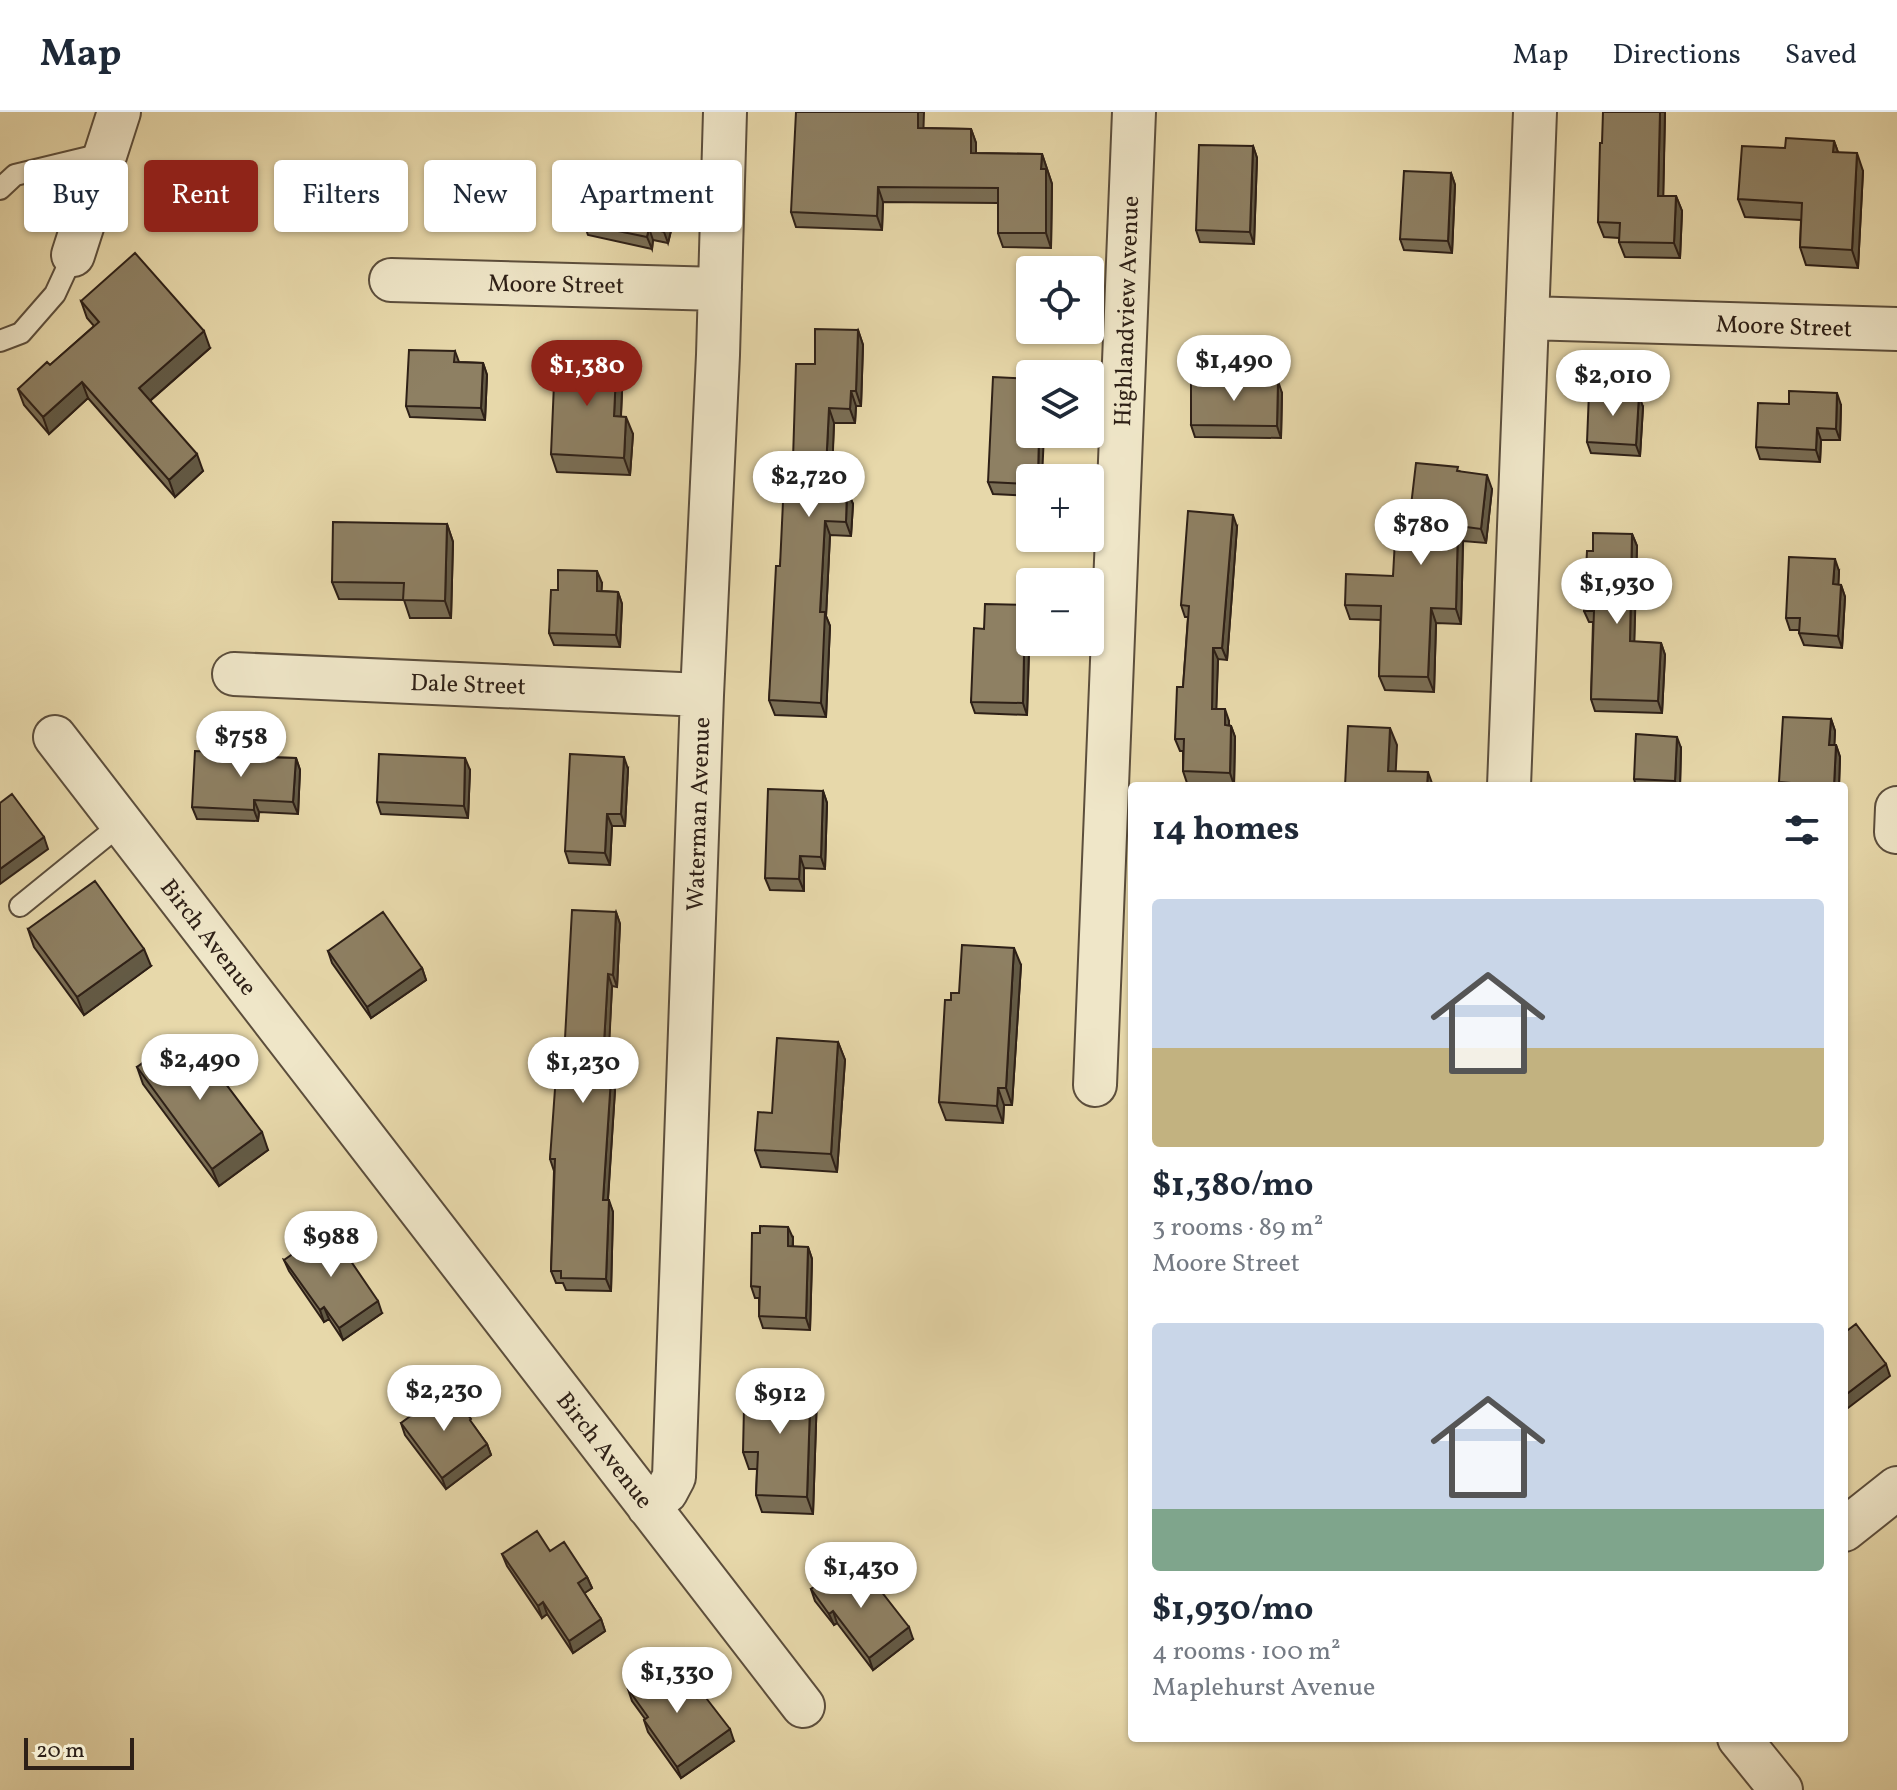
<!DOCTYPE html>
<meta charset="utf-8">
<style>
body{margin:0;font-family:Vollkorn,serif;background:#f6f6f7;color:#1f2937;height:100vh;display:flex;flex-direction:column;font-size:30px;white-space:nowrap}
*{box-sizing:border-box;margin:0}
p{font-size:26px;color:#747a83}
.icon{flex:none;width:44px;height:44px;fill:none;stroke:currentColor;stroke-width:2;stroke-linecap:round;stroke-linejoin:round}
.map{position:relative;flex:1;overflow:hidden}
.details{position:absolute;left:1128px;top:670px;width:720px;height:960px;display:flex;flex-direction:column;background:#fff;border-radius:8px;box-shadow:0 2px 6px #0004}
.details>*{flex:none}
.top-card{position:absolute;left:24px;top:48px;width:760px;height:72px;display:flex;gap:16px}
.tools{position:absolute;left:1016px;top:144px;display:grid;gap:16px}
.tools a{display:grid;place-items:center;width:88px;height:88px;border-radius:8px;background:#fff;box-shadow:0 2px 6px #0004;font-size:40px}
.scale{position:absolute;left:24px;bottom:20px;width:110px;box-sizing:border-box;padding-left:8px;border:4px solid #2e2017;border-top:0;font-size:22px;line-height:28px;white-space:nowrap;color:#2e2017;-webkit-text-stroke:6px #efe6c8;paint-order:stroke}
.price{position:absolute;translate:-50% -68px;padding:0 18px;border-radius:28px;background:#fff;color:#222;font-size:26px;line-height:52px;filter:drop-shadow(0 2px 4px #0008)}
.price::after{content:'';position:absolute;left:50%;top:48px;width:24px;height:18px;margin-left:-12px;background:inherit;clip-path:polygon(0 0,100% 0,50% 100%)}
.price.current{background:#8f2418;color:#fff}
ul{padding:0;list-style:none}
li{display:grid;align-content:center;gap:16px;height:424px;padding:0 24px}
li span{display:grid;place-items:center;height:248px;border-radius:8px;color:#555}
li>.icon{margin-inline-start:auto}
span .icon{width:144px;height:144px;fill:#fffc;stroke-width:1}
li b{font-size:34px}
h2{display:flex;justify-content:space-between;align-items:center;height:96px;padding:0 24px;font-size:34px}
.chip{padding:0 28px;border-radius:8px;background:#fff;box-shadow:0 2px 6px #0004;font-size:28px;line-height:72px}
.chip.current{background:#8f2418;color:#fff}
header{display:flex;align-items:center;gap:48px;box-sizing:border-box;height:112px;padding:0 40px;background:#fff;border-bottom:2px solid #e0e1e3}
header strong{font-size:38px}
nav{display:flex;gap:44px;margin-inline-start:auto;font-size:28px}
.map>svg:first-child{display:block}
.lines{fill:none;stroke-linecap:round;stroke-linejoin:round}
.lane-casing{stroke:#5c4e3c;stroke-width:24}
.street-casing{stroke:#5c4e3c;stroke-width:46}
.lane{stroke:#efe6c8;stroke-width:20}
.street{stroke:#efe6c8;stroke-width:42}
.wall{fill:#7a6e55;stroke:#2e2017;stroke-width:2}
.shaded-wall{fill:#635a45;stroke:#2e2017;stroke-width:2}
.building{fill:#8e8063;stroke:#2e2017;stroke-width:2}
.labels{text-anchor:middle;stroke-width:7;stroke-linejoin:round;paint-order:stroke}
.street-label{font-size:24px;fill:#2e2017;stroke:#efe6c8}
</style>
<header>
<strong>Map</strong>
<nav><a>Map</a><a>Directions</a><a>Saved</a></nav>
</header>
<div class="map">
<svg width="1897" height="1678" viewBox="0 0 1897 1678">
<rect width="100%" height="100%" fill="#e7d8aa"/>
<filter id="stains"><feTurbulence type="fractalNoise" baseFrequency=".0025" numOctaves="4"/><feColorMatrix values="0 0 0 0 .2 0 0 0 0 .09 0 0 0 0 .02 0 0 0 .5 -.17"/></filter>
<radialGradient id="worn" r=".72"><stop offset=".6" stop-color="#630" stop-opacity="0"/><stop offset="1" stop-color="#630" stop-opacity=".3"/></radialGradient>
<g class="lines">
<!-- lane casing -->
<g class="lane-casing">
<path id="lane" d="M0,77L15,63L106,41
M0,229L21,221L55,182L73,143
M20,794L121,712"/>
</g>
<!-- street casing -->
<g class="street-casing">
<path id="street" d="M73,143L119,0
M391,168L720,177
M1527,206L1897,217
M234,562L702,583
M55,625L803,1594
M1509,674L1535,0
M1896,720L1897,696
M1095,973L1134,0
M648,1394L666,1380L674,1365L702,583L718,243L725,0
M1844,1418L1897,1376
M1739,1626L1781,1678"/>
</g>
<!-- lane -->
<use href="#lane" class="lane"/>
<!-- street -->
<use href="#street" class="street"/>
</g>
<!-- wall -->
<path class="wall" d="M1665,0L1663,84H1676L1682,99L1680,146L1625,145L1619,130V126L1604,125L1598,110Z
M923,16L971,17L976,31V41L1042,42L1052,72L1051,136L1003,135L998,121V91L883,90L882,118L796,115L791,100Z
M1834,29L1838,40L1863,59L1858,156L1806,153L1800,135L1801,108L1745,105L1738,87L1785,36Z
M1253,34L1257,46L1254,132L1200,130L1196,118Z
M1451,61L1455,73L1452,141L1404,138L1400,127Z
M676,98L668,131L653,128L652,137L588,123L584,112Z
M81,189L210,236L150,289L203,359L175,385L88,286L49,322L24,293L18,277L50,253L94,214L87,206Z
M858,218L863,233L861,294H856L855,311H834L831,377L847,378L853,392L851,424L830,423L826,504L830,514L826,605L775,603L769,588L780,454L793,347Z
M455,239L459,250L483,251L487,263L485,308L410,305L406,294Z
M617,241L623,258L621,304L633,322L630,363L557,360L551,342L585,249Z
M1282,281L1281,326L1195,325L1191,313Z
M1789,292L1841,293L1840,328H1821L1820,350L1760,347L1756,335Z
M1643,295L1640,344L1591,341L1587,330Z
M1459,359L1492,377L1486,431L1463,429L1461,512L1436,511L1434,580L1385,578L1379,564L1381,508L1350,507L1345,493L1393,464L1409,411Z
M1030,366V384L993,382L988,370Z
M447,412L453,430L451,506H410L404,488L339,487L332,470Z
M1237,415L1227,548L1218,547L1216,597L1229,609V613L1231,614L1235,625L1234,673L1187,671L1183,659V639H1180L1175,627L1183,575L1188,505H1185L1181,493Z
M1632,422L1637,434L1634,530L1661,531L1665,543L1662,601L1595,599L1591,587L1593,510H1589L1584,499L1593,439Z
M1839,459L1838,473H1841L1845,485L1842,536L1804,533L1799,521L1800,518H1790L1786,506Z
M602,471L601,479L618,480L622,492L620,535L554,533L549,521L558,478Z
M1030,505L1027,603L975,601L971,590L984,517Z
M1831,607L1835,619L1834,633H1836L1840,645L1839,674H1781L1779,670Z
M259,636L263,645L296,646L300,658L298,702L259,700L258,709L197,707L192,695L217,640Z
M1681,636L1680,674H1636L1634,667Z
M628,657L625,714H612L610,753L569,751L565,739Z
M470,658L468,706L381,702L377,690Z
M823,679L827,691L825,757L804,756V779L770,778L765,766Z
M616,800L620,812L617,875L612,874L607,966H611L615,978L608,1088L613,1100L611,1179L566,1178L563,1171H556L551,1159L554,1059L550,1047L563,963Z
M28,817L151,854L84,903L34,835Z
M328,839L422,856L426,868L371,906L332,851Z
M1021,853L1012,993H1004L1003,1011L946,1008L939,990L951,888L959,881Z
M838,930L845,948L837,1060L761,1055L755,1038L772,1001Z
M196,950L268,1038L219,1074L143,972L137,955Z
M793,1126V1135H808L812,1147L810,1218L763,1216L759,1204V1186H755L751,1174Z
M284,1148L382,1201L343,1228L329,1207L324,1210L289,1159Z
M811,1265L817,1282L813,1402L762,1400L756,1383L757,1357H749L743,1340L760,1296Z
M401,1311L473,1313L487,1332L491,1343L446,1377L405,1323Z
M550,1439L587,1465L592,1476L584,1481L601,1507L605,1519L573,1541L547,1502L542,1506L507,1454L502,1442Z
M850,1472L913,1527L873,1558L837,1511L834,1513L815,1489L811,1477Z
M628,1577L683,1578L697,1586L734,1629L681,1666L648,1620L644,1608L645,1607L632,1589Z"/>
<!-- shaded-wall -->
<path class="shaded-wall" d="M918,0H924L923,31L918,16Z
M1660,0H1665L1663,99L1658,84Z
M971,17L976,31V56L971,41Z
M1834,29L1840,46L1833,40Z
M1253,34L1257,46L1254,132L1250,120Z
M1857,41L1863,59L1858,156L1852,138Z
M1042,42L1052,72L1051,136L1046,121L1041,57Z
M1451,61L1455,73L1452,141L1448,129Z
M878,75L883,90L882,118L877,104Z
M1676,84L1682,99L1680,146L1674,131Z
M671,86L676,98L668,131L664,120Z
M649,116L653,128L652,137L647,125Z
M858,218L863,233L861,294L856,279Z
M204,219L210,236L145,293L139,276Z
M617,241L623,258L620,322L614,304Z
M483,251L487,263L485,308L481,296Z
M1278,269L1282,281L1281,326L1277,314Z
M82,270L88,286L49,322L43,305Z
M851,279L856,294L855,311L850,297Z
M1837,281L1841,293L1840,328L1836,317Z
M1639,283L1643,295L1640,344L1636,333Z
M829,296L834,311L831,391L825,377Z
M626,305L633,322L630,363L624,346Z
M1817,316L1821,328L1820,350L1816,338Z
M1039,322H1044L1042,366H1038Z
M197,342L203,359L175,385L169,368Z
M1487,363L1492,377L1486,431L1481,417Z
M847,378L853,392L851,424L846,410Z
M1233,403L1237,415L1227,548L1222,536Z
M825,409L830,423L826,504L830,514L826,605L821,591L820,500Z
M447,412L453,430L451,506L445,489Z
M1458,414L1463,429L1461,512L1456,497Z
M1632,422L1637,434L1634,541L1630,529Z
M1835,447L1839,459L1838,484L1833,472Z
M597,459L602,471L601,491L597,479Z
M1841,473L1845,485L1842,536L1838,524Z
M618,480L622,492L620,535L616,523Z
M1025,493L1030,505L1027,603L1023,591Z
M1431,496L1436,511L1434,580L1428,565Z
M1661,531L1665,543L1662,601L1658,589Z
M1213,536L1218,547L1216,608L1212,597Z
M1225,597L1229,609V625L1225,613Z
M1831,607L1835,619L1834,645L1829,633Z
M1231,614L1235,625L1234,673L1230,661Z
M1390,616L1397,633L1395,674L1388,659Z
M1677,625L1681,636L1680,674H1677L1675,669Z
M1836,633L1840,645L1839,674H1834Z
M624,645L628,657L625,714L621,702Z
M296,646L300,658L298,702L293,690Z
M465,646L470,658L468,706L464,694Z
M1428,660L1433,674H1427Z
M823,679L827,691L825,757L821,745Z
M254,688L259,700L258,709L254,698Z
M607,702L612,714L610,753L605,741Z
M44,725L48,737L0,772V757Z
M800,744L804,756V779L799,767Z
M616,800L620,812L617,875L613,863Z
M1014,836L1021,853L1012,993L1006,976Z
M144,837L151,854L84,903L77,885Z
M422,856L426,868L371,906L367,895Z
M608,862L612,874L607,977L602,966Z
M838,930L845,948L837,1060L831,1042Z
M611,966L615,978L607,1100L603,1088Z
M998,976L1004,993L1003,1011L997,994Z
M262,1020L268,1038L219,1074L212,1057Z
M609,1088L613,1100L611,1179L606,1167Z
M788,1115L793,1126L792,1146L788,1134Z
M808,1135L812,1147L810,1218L806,1206Z
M378,1189L382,1201L343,1228L339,1216Z
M324,1195L329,1207L324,1210L320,1198Z
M1886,1252L1890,1264L1844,1299V1284Z
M811,1265L817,1282L813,1402L807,1385Z
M487,1332L491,1343L446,1377L442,1366Z
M587,1465L592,1476L582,1483L578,1471Z
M543,1490L547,1502L542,1506L538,1494Z
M833,1499L837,1511L834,1513L829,1502Z
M601,1507L605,1519L573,1541L569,1529Z
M909,1515L913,1527L873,1558L869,1546Z
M730,1617L734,1629L681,1666L677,1655Z"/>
<!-- building -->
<path class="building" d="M796,0H918V16L971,17V41L1042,42L1041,57H1046V121H998V76L878,75L877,104L791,100Z
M1603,0H1660L1658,84H1676L1674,131L1619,130L1620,111L1598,110L1600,31H1602Z
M1786,26L1834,29L1833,40L1857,41L1852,138L1800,135L1802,91L1738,87L1742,34L1785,36Z
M1199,33L1253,34L1250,120L1196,118Z
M1404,59L1451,61L1448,129L1400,127Z
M593,69L671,86L664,120L649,116L647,125L584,112Z
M135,141L204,219L139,276L197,342L169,368L82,270L43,305L18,277L47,250L50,253L99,210L81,189Z
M815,217L858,218L856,279H851L850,297L829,296L825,377L847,378L846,410L825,409L820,500H825L821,591L769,588L776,454H780L785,347H793L796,252H815Z
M409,238L455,239L454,250L483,251L481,296L406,294Z
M586,239L617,241L614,304L626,305L624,346L551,342L555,248L585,249Z
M993,265L1030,267V322H1039L1038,366H1030V372L988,370Z
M1191,268L1278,269L1277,314L1191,313Z
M1789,279L1837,281L1836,317L1817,316L1816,338L1756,335L1758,291L1789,292Z
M1589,280L1639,283L1636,333L1587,330Z
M1416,351L1458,355L1457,359L1487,363L1481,417L1458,414L1456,497L1431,496L1428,565L1379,564L1381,494L1345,493L1346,462L1393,464L1396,410L1409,411Z
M1188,399L1233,403L1222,536H1213L1212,597H1225V613L1231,614L1230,661L1183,659L1184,627H1175L1177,575H1183L1189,494L1181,493Z
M333,410L447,412L445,489L403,488L404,471L332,470Z
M1593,421L1632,422L1630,529L1661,531L1658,589L1591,587L1594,499H1584L1587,439H1593Z
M1789,445L1835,447L1833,472L1841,473L1838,524L1799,521L1800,506H1786Z
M558,458L597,459V479L618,480L616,523L549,521L551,478H558Z
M985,492L1025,493L1023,591L971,590L974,516L984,517Z
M1783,605L1831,607L1829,633H1836L1834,674H1802V672L1779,670Z
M1348,614L1390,616L1388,659L1428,660L1427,674H1345Z
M1636,622L1677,625L1675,669L1634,667Z
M218,633L259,636L258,645L296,646L293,690L254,688V698L192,695L195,639L217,640Z
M379,642L465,646L464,694L377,690Z
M570,642L624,645L621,702H607L605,741L565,739Z
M768,677L823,679L821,745L800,744L799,767L765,766Z
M12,682L44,725L0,757V691Z
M95,769L144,837L77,885L28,817Z
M572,798L616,800L613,863L608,862L602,966H611L603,1088H609L606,1167L561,1166V1159H551L555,1047H550L556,963H563Z
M383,800L422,856L367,895L328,839Z
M962,833L1014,836L1006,976H998L997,994L939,990L945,888H951V881H959Z
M178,925L196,950L204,943L262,1020L212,1057L137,955Z
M777,926L838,930L831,1042L755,1038L758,1000L772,1001Z
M760,1114L788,1115V1134L808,1135L806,1206L759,1204L760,1175L751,1174L752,1121H760Z
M329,1117L378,1189L339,1216L324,1195L320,1198L284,1148Z
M1856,1212L1886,1252L1844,1284V1221Z
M761,1263L811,1265L807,1385L756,1383L758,1340H743L744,1295L760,1296Z
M447,1277L471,1307L470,1308L487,1332L442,1366L401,1311Z
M537,1419L550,1439L564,1430L587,1465L578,1471L601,1507L569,1529L543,1490L538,1494L502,1442Z
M838,1456L850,1472L866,1460L909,1515L869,1546L833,1499L829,1502L811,1477Z
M664,1551L683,1578L688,1574L697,1586L703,1582L730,1617L677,1655L644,1608L648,1605L628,1577Z"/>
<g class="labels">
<!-- street labels -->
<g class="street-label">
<text transform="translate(556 172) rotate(1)" y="8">Moore Street</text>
<text transform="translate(1126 199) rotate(-88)" y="8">Highlandview Avenue</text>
<text transform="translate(1784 214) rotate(2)" y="8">Moore Street</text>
<text transform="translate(468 572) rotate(2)" y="8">Dale Street</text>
<text transform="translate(698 702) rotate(-88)" y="8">Waterman Avenue</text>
<text transform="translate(209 825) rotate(52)" y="8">Birch Avenue</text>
<text transform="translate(605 1338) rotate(52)" y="8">Birch Avenue</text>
</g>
</g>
<rect width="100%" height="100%" filter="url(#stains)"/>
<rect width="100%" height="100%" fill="url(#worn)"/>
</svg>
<div class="tools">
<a><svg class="icon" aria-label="locate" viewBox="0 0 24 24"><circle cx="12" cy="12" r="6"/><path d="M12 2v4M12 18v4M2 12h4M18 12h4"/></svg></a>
<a><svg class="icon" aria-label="layers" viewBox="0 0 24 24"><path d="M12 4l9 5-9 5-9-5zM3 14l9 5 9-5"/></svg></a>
<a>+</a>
<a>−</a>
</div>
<div class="scale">20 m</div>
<b class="price" style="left:1234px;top:291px">$1,490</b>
<b class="price current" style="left:587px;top:296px">$1,380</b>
<b class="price" style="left:1613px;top:306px">$2,010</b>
<b class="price" style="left:809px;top:407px">$2,720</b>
<b class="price" style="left:1421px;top:455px">$780</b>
<b class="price" style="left:1617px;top:514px">$1,930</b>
<b class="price" style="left:241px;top:667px">$758</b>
<b class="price" style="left:200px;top:990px">$2,490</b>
<b class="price" style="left:583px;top:993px">$1,230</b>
<b class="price" style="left:331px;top:1167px">$988</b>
<b class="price" style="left:444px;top:1321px">$2,230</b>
<b class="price" style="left:780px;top:1324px">$912</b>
<b class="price" style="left:861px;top:1498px">$1,430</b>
<b class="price" style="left:677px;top:1603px">$1,330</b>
<div class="top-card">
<a class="chip">Buy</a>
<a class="chip current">Rent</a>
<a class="chip">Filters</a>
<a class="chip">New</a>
<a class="chip">Apartment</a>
</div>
<section class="details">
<h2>14 homes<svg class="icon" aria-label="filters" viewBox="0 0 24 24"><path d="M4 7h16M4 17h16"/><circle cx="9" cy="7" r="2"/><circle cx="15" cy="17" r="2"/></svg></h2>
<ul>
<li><span style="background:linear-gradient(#c9d6e8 60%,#c2b280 0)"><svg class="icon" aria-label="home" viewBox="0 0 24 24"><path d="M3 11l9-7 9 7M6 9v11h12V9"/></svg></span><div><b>$1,380/mo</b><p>3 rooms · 89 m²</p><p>Moore Street</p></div></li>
<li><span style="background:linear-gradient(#c9d6e8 75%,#7fa58c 0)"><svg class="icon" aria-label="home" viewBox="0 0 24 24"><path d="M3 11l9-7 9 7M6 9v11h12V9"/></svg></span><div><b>$1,930/mo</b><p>4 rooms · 100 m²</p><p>Maplehurst Avenue</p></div></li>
</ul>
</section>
</div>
